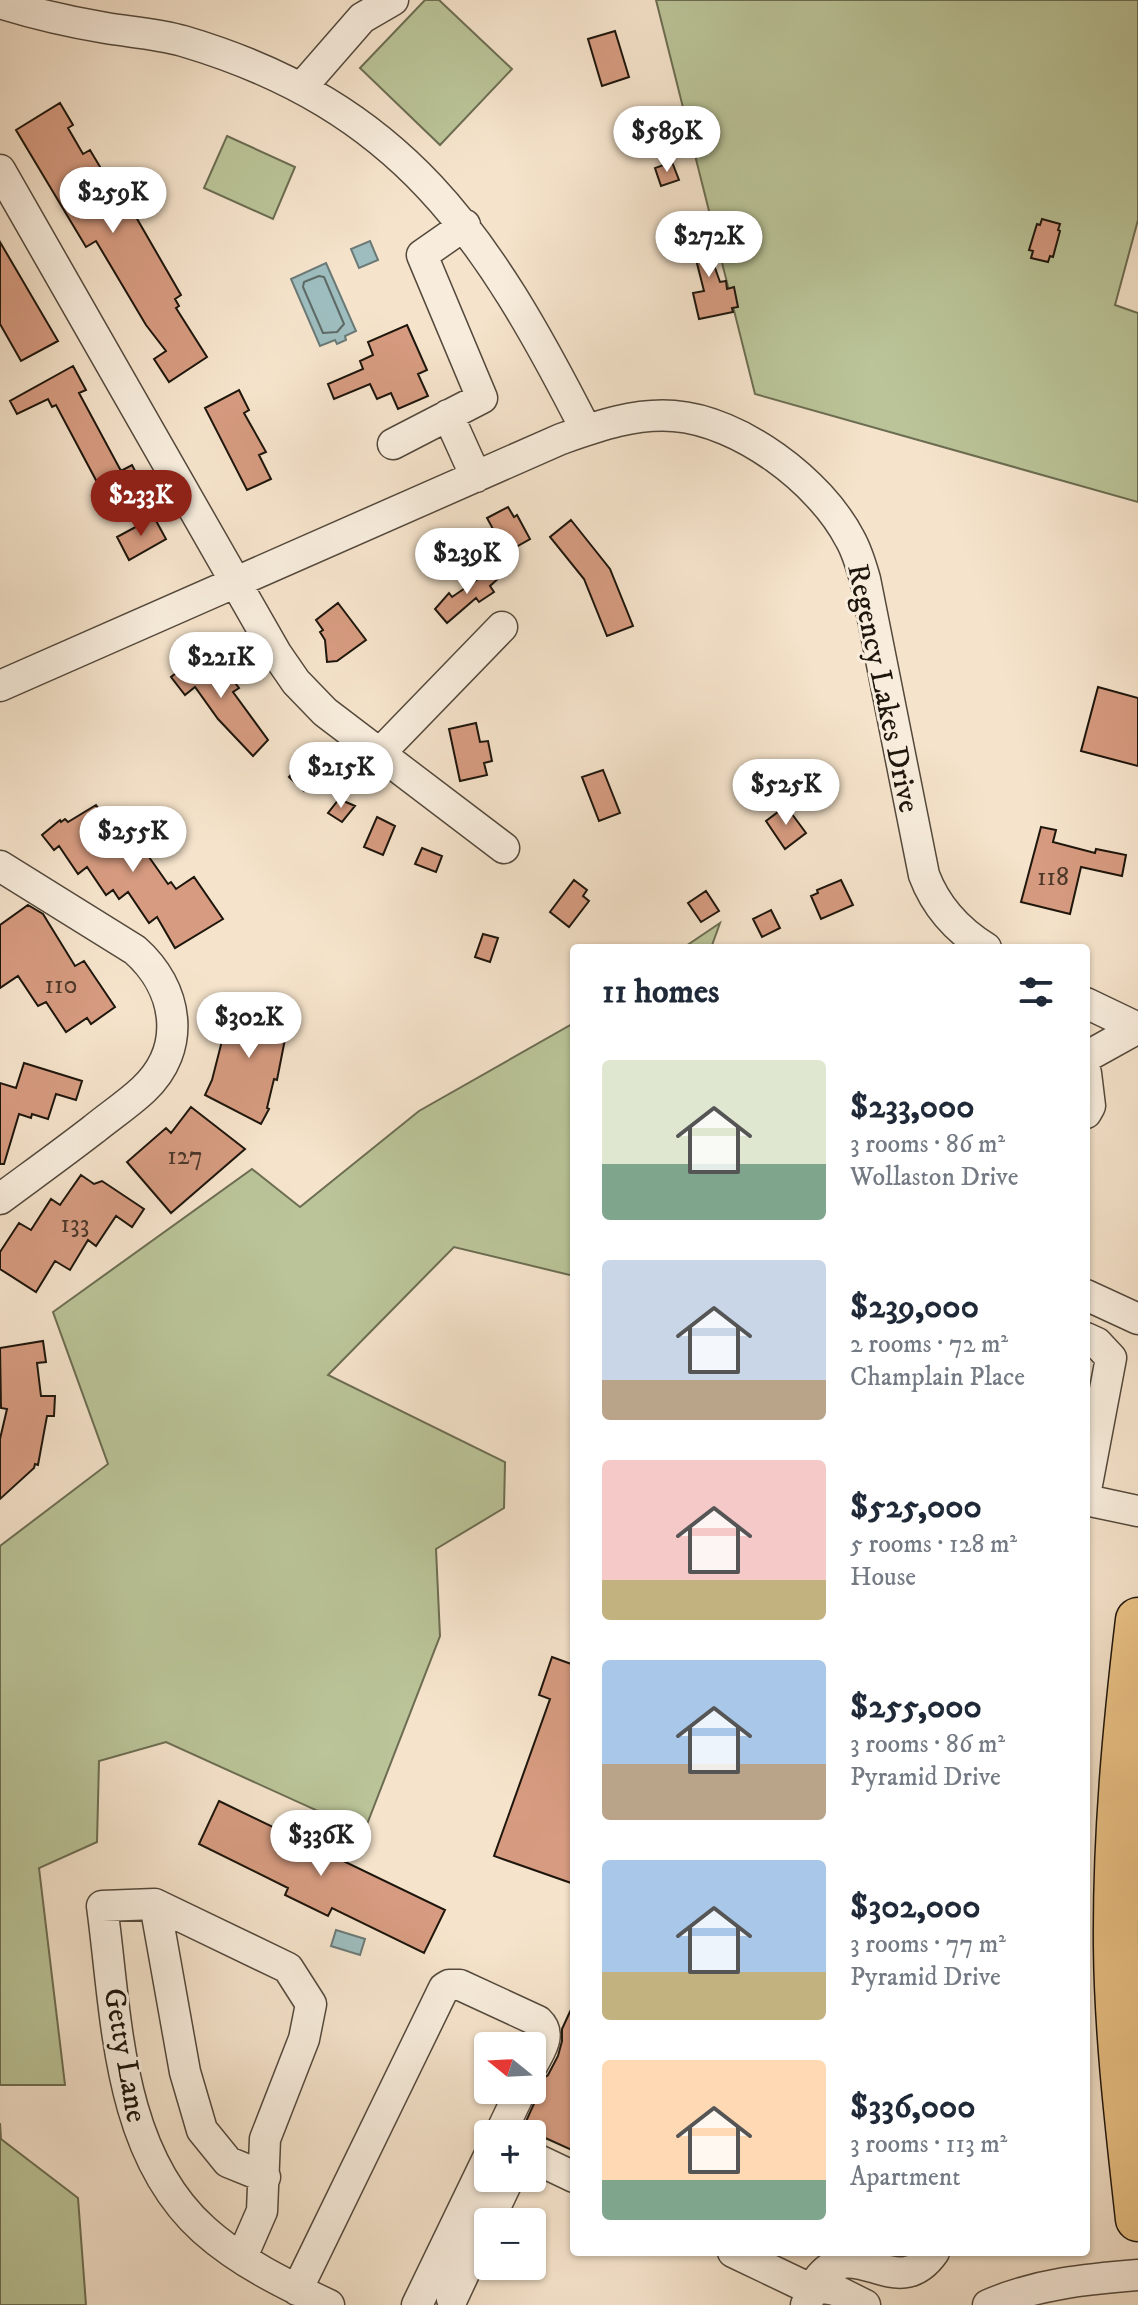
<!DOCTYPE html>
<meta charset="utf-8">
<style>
body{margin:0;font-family:"IM FELL DW Pica",serif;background:#f2f2f3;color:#1f2937;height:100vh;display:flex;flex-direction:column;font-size:30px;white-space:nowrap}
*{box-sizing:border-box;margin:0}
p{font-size:26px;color:#747a83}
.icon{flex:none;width:44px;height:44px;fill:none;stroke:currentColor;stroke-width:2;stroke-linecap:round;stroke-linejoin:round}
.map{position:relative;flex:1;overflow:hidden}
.panel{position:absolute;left:570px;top:944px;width:520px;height:1312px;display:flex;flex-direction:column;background:#fff;border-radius:8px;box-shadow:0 2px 6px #0004}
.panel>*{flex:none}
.needle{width:52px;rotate:288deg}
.buttons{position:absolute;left:474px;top:2032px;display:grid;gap:16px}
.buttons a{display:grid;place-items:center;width:72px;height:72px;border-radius:8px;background:#fff;box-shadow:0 2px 6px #0004;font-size:40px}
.price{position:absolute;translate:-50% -68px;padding:0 18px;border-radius:28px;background:#fff;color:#222;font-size:26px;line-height:52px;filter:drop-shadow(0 2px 4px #0008)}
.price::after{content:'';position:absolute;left:50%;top:48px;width:24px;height:18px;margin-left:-12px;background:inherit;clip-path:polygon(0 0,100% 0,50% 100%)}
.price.on{background:#8f2418;color:#fff}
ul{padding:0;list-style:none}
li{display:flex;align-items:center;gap:24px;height:200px;padding:0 32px}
li span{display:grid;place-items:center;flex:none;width:224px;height:160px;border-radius:8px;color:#555}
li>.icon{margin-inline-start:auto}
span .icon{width:96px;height:96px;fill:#fffc;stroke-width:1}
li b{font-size:34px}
h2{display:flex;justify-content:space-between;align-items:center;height:96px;padding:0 32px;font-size:34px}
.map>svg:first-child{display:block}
.green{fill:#bac498;stroke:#6c6d52;stroke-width:2}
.water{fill:#9ebdbe;stroke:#6b7a77;stroke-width:2}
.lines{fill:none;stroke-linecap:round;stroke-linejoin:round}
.shore{stroke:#5e6a65;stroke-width:2}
.building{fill:#d69b80;stroke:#1e160c;stroke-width:2}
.minor-casing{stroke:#54493c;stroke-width:33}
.highway-casing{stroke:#1e160c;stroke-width:47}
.minor{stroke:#f8eddd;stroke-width:30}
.highway{stroke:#eac286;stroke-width:44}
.labels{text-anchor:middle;stroke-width:6;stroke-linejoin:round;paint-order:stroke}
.number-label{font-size:26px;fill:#4c3729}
.street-label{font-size:30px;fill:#1e160c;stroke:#f8eddd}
</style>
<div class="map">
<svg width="1138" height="2305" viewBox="0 0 1138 2305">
<rect width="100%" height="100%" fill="#f5e3cb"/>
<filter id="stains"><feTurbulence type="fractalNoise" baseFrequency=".0025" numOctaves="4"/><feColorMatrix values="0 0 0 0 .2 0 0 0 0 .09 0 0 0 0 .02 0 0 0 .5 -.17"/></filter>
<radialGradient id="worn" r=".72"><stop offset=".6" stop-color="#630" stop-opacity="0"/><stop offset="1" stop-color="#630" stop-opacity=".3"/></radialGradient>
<!-- green -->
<path class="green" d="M425,0H439L512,69L440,145L360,68Z
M656,0H1138V220L1115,305L1138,313V502L755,394Z
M227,136L295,167L273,219L204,188Z
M720,923L711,948H683Z
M574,1023V1276L454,1247L328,1375L505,1462L504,1508L436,1549L440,1636L364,1832L166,1742L99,1761L97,1842L39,1868L65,2085H0V1546L108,1464L53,1312L252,1169L300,1207L419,1111Z
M0,2123L1,2139L78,2198L86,2305H0Z"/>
<!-- water -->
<path class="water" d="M370,241L378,260L359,268L351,249Z
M326,263L356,331L345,336L346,340L337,344L335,340L320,346L291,279Z
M336,1930L365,1939L360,1955L331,1946Z"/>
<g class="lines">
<!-- shore -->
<path class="shore" d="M319,276L324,277L344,324L337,332L323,333L303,287L304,282Z"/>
</g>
<!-- building -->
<path class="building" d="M615,31L629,77L602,86L588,39Z
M60,103L73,125L68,128L83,154L90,150L118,197L125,192L139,215L136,217L181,295L175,299L179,306L176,308L207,357L169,382L154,359L166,351L146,325L96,241L86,247L16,130Z
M672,162L679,180L661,186L655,168Z
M697,217L720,282L726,281L727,289L734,287L738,307L732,308L733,312L699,319L693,293L704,291L686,220Z
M1042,219L1060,224L1058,230L1060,231L1053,257L1050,256L1048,262L1031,258L1033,251L1029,250L1037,224L1040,225Z
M0,242L58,341L21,361L0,324Z
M407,325L427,370L418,374L428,396L398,409L391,393L377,399L370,384L334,399L328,384L363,369L360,361L373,355L368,342Z
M73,366L86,390L79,393L121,471L132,465L144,488L107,508L95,485L98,484L56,405L52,407L48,399L17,414L10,401Z
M239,390L249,410L244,413L266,452L259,455L271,479L247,490L205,408Z
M508,507L514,517L517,515L530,539L509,551L511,556L480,574L464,544L493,529L487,518Z
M154,517L166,539L129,560L117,537Z
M571,520L610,569L633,626L607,636L584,579L550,537Z
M493,569L500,577L490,586L494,592L479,602L476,598L447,623L435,609L449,593L452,597Z
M338,603L366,640L337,661L327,662L325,640L320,632L323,630L316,620Z
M205,651L224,677L229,675L239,688L233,692L268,740L253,756L218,719L195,687L185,695L171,677Z
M1098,687L1138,698V766L1081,751Z
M476,723L480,742L488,741L492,761L484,763L487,775L460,781L449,729Z
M312,752L326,764L304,791L289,777Z
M603,770L620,813L599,821L582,777Z
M339,799L355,806L342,822L328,813Z
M96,805L114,831L125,823L168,884L171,882L176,889L194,877L223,919L175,948L157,917L149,923L128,892L119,899L113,890L106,895L87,867L78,874L59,846L54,850L42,835L60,820L61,822L65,819L68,822Z
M786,806L806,833L785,849L766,821Z
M377,817L395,826L383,855L364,847Z
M1041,827L1056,830L1053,842L1095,853L1096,849L1126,855L1122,876L1081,867L1070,914L1021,902Z
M422,848L442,856L436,872L415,864Z
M574,880L587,890L583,896L589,901L569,927L550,912Z
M841,880L853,905L821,919L811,896L818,893L817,890Z
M706,891L719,911L701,922L688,903Z
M28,905L43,914L75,966L84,961L115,1007L91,1024L87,1018L66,1032L46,1002L38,1006L18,976L0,988V925Z
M771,910L780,928L762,937L753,919Z
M483,934L498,938L490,962L475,957Z
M225,1005L292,1016L289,1039H285L277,1080L274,1079L267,1108L269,1109L261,1124L205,1095L212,1080L224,1033L221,1032Z
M24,1063L82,1081L76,1100L56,1094L48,1119L32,1114L31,1118L19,1114L4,1164H0V1083L16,1088Z
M191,1107L245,1149L171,1213L127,1162L166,1128L171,1133Z
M81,1175L94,1184L102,1181L144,1209L132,1227L116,1216L96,1246L88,1240L70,1270L55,1261L36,1292L0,1269V1252L19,1223L31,1230L51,1199L60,1205Z
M43,1341L46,1362L37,1363L41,1396H55L54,1416H47L38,1465L35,1464L34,1468L0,1499V1439L7,1409L1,1408L0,1348Z
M552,1657L574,1665V1884L494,1856L550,1699L539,1695Z
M219,1801L445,1910L424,1953L332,1908L328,1916L285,1895L288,1888L199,1844Z
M574,2003V2151L523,2128L537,2097V2083L548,2075L558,2056L562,2041V2029Z"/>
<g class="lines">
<!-- minor casing -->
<g class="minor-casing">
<path id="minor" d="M0,3C35,14 70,22 106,28C131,32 159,34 183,41C403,106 487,236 586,430
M301,88L362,18L393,0
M0,170L276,653L296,682L325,712L504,848
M448,415L476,477
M393,444L482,398L422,255L465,225
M0,686L561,439C598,426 634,413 674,416C740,421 820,481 850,539C857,551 861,565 865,579L924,875C936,907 957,930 986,948
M379,754L502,627
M0,866L135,950C178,988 188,1048 143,1090C128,1104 110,1116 94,1129C63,1153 31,1176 0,1199
M1086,1003L1138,1028
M1086,1057L1138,1028
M1086,1073L1090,1106L1086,1113
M1086,1295L1138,1319
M1086,1338L1097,1343L1111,1358L1086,1490
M1086,1500L1138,1511
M155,1904L185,2072L202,2130L228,2162L265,2177
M500,2134L521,2090
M532,2157L574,2177
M488,2222L509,2178
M733,2252L800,2284L835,2290L865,2305
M242,2257L262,2211L265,2139L304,2039L311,2004L288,1968L155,1904L102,1906C117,2015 116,2151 204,2230C241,2263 285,2284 329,2305
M297,2290L444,1988L449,1985H460L538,2021C553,2035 539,2051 532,2066
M452,2299L488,2222
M417,2305L488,2158
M806,2305C810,2296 814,2284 820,2277C856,2234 897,2305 934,2252
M988,2305C1036,2284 1087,2279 1138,2275"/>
</g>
<!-- highway casing -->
<g class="highway-casing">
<path id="highway" d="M1138,1620C1125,1729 1115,1837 1116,1947C1117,2038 1128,2128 1138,2219"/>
</g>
<!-- minor -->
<use href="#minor" class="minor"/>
<!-- highway -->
<use href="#highway" class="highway"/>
</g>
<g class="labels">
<!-- number labels -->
<g class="number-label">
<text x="1053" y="885">118</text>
<text x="61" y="993">110</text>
<text x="185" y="1164">127</text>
<text x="75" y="1232">133</text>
</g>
<!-- street labels -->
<g class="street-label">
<text transform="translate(884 688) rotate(78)" y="10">Regency Lakes Drive</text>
<text transform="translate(126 2055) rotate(80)" y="10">Getty Lane</text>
</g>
</g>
<rect width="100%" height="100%" filter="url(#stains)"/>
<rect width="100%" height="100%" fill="url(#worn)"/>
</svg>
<div class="buttons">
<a><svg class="needle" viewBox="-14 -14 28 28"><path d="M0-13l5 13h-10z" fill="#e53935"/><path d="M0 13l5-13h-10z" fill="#747a83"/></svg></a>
<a>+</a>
<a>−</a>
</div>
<b class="price" style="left:667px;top:174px">$589K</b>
<b class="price" style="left:113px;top:235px">$259K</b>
<b class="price" style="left:709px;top:279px">$272K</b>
<b class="price on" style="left:141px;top:538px">$233K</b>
<b class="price" style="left:467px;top:596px">$239K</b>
<b class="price" style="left:221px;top:700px">$221K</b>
<b class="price" style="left:341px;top:810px">$215K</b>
<b class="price" style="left:786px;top:827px">$525K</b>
<b class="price" style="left:133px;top:874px">$255K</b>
<b class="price" style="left:249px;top:1060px">$302K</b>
<b class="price" style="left:321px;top:1878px">$336K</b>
<section class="panel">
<h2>11 homes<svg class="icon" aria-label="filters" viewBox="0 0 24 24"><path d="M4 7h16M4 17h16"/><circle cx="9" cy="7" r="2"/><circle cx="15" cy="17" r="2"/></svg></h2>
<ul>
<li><span style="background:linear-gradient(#dfe7d0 65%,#7fa58c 0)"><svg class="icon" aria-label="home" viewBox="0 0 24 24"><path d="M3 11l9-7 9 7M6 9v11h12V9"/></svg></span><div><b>$233,000</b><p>3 rooms · 86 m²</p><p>Wollaston Drive</p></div></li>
<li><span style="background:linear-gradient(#c9d6e8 75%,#b9a48a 0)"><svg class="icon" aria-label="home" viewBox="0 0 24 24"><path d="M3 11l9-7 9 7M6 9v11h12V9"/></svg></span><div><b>$239,000</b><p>2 rooms · 72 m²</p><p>Champlain Place</p></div></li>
<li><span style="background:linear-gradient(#f6c9c9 75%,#c2b280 0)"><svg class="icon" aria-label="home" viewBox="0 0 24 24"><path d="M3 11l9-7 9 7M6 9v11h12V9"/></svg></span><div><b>$525,000</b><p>5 rooms · 128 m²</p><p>House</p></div></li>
<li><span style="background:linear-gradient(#a9c7e8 65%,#b9a48a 0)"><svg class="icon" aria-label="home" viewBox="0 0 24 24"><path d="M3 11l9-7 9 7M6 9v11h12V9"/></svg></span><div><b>$255,000</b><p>3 rooms · 86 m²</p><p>Pyramid Drive</p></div></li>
<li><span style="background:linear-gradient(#a9c7e8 70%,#c2b280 0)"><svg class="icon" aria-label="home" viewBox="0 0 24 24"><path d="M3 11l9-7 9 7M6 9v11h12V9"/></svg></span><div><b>$302,000</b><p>3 rooms · 77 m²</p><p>Pyramid Drive</p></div></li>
<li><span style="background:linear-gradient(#ffd9b3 75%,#7fa58c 0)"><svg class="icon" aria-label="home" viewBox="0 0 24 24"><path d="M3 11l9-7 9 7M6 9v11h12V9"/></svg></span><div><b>$336,000</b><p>3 rooms · 113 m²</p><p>Apartment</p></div></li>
</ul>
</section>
</div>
